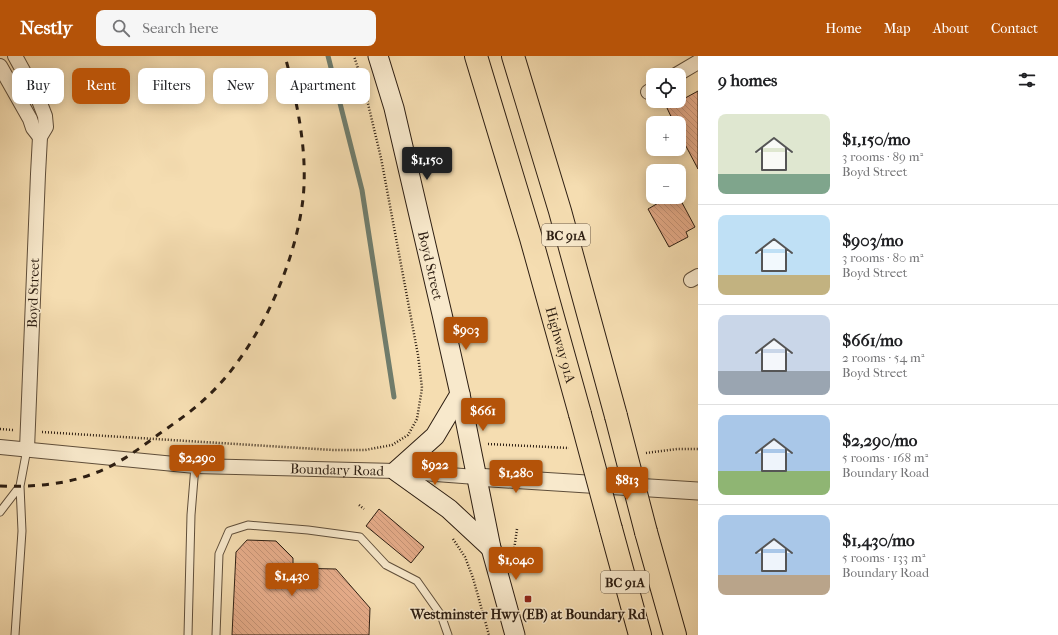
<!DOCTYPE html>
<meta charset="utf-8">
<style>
body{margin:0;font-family:"IM FELL French Canon",serif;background:#f6f6f6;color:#202124;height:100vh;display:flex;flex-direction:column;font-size:15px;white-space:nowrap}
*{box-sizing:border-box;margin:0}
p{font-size:13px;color:#757577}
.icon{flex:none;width:22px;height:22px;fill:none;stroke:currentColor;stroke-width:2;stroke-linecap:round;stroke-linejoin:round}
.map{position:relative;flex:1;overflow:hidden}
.drawer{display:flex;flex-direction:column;background:#fff;width:360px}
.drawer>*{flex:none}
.top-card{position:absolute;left:12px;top:12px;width:380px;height:36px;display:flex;gap:8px}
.tools{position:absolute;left:646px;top:12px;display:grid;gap:8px}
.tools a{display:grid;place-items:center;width:40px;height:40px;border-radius:8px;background:#fff;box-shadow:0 2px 10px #0003;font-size:20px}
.price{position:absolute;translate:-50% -34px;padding:0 9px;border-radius:4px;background:#b45309;color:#fff;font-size:13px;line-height:26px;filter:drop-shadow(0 1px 2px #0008)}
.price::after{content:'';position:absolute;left:50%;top:24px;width:12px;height:9px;margin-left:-6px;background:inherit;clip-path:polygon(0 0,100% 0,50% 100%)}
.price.current{background:#222;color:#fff}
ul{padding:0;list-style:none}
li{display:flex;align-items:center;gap:12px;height:100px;padding:0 20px}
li+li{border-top:1px solid #e0e0e0}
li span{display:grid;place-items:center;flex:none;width:112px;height:80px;border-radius:8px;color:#555}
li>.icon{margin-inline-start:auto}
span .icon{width:48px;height:48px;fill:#fffc;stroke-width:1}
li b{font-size:17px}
h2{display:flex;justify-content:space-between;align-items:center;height:48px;padding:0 20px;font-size:17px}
.pill{padding:0 14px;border-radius:8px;background:#fff;box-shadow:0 2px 10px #0003;font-size:14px;line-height:36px}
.pill.current{background:#b45309;color:#fff}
header{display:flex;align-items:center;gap:24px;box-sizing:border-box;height:56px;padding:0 20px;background:#b45309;color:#fff}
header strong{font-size:19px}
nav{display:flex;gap:22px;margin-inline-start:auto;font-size:14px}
.search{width:280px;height:36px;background:#f6f6f6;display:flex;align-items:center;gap:10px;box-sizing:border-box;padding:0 14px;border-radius:8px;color:#757577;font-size:15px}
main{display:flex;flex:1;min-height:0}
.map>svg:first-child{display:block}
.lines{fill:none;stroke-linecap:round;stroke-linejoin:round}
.stream{stroke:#707d6d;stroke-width:5}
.building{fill:url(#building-back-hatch);stroke:#2d1e12}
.service-casing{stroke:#5f4e3a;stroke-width:9}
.minor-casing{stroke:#5f4e3a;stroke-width:16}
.tertiary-casing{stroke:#5f4e3a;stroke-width:19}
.secondary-casing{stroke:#2d1e12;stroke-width:21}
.motorway-casing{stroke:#2d1e12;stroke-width:24}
.path{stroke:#2d1e12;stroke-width:2.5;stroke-dasharray:1 2;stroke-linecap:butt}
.service{stroke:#f8e9cc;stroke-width:7}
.minor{stroke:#f8e9cc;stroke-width:14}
.tertiary{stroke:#f8e9cc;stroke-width:17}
.secondary{stroke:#f8e9cc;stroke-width:19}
.motorway{stroke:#f5ddb1;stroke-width:22}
.rail{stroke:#2d1e12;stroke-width:3;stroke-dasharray:7 7;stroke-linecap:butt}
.motorway-bridge-casing{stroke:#2d1e12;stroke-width:24;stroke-linecap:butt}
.motorway-bridge{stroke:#f5ddb1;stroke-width:22}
.poi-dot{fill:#8f2418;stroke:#f8e9cc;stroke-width:1.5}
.labels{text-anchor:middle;stroke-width:3;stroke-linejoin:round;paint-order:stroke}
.shield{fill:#f8e9cc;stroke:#6a5b4a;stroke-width:1}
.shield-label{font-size:13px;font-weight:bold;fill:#2d1e12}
.street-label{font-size:14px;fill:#2d1e12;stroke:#f8e9cc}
.poi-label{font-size:14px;font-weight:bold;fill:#2d1e12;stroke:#f8e9cc}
</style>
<header>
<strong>Nestly</strong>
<div class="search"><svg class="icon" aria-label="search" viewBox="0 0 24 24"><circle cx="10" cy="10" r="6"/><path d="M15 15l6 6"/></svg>Search here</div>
<nav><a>Home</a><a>Map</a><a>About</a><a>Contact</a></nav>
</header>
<main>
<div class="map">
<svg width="698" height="579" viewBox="0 0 698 579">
<defs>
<pattern id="building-back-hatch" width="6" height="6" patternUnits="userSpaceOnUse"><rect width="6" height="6" fill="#e7ad8b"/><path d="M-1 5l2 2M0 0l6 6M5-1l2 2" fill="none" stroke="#c69477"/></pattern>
</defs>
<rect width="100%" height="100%" fill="#f5ddb1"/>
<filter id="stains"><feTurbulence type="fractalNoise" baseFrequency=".005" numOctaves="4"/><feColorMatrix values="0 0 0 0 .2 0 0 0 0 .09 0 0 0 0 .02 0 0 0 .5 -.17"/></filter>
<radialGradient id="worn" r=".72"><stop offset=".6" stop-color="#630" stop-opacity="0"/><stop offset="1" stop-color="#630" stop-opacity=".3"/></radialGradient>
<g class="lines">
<!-- stream -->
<path class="stream" d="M328,0L362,134L394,341"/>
</g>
<!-- building -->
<path class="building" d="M698,35V113L679,77V67H674L667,52Z
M657,141H679L695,171L686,176L688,181L669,191L648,153L660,146Z
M379,453L424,491L411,507L366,470Z
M247,484L276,485L293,502V512L336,513L370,552L369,579H232L236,496Z"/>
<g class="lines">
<!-- service casing -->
<g class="service-casing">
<path id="service" d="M0,456L20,430L27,393
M15,579L22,475L20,430
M188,579L191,459L195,410
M216,579L219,498L229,475L248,469L308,474L360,481L386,509L417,525L441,559L448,579"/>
</g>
<!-- minor casing -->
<g class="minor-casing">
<g id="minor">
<path d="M15,0L38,42L45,60L46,71L40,81L38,118L27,393"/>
<path d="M0,10L30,63L33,72L40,81"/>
<path d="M676,19L698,6"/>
<path d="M648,36L653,33"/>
<path d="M691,224L698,220"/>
<path id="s1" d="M0,391L195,410L396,415L476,421"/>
</g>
</g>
<!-- tertiary casing -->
<g class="tertiary-casing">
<path id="tertiary" d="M476,421L698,435"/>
</g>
<!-- secondary casing -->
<g class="secondary-casing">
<g id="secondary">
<path id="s2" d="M378,0L394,52L442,258L460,338L491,492L515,579"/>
<path d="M460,338L435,380L396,415L449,453L491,492"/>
</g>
</g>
<!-- motorway casing -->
<g class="motorway-casing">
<g id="motorway">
<path id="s3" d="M476,0L531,182L580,358"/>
<path d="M513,0L560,155L616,360"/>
<path d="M611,473L640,579"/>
<path d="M646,476L675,579"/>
</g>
</g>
<!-- path -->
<path class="path" d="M0,373L13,374
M42,376L333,394H365L392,389L408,379L417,363L422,332L418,299L381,102L364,31L354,0
M488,388L569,392
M646,397L677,393H698
M359,449L364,453
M517,473L514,494L520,514
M453,483L465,501L473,522L489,579"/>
<!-- service -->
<use href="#service" class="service"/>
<!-- minor -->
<use href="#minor" class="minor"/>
<!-- tertiary -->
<use href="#tertiary" class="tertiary"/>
<!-- secondary -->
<use href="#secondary" class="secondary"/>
<!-- motorway -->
<use href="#motorway" class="motorway"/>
<!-- rail -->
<path class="rail" d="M0,430C32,431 65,429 95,417C119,408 139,393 159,378C176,366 194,354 209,339C258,292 295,210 303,143C308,95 297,46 285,0"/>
<!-- motorway-bridge casing -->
<g class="motorway-bridge-casing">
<path id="motorway-bridge" d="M580,358L611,473
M616,360L646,476"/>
</g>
<!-- motorway-bridge -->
<use href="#motorway-bridge" class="motorway-bridge"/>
</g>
<!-- markers -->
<rect class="poi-dot" x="524" y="539" width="8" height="8" rx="2"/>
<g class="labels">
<!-- shield labels -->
<g class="shield">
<rect x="542" y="168" width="48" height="22" rx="3"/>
<rect x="601" y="515" width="48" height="22" rx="3"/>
</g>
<g class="shield-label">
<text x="566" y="184">BC 91A</text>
<text x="625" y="531">BC 91A</text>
</g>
<!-- street labels -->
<g class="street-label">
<text dy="5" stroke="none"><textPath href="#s2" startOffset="216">Boyd Street</textPath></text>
<text transform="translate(33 237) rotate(-88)" y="5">Boyd Street</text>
<text dy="5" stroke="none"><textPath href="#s3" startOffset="301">Highway 91A</textPath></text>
<text dy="5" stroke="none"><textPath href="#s1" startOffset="338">Boundary Road</textPath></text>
</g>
<!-- poi labels -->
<g class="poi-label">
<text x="528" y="563">Westminster Hwy (EB) at Boundary Rd</text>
</g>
</g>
<rect width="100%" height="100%" filter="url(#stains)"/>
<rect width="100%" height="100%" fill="url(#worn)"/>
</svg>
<div class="tools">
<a><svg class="icon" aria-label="locate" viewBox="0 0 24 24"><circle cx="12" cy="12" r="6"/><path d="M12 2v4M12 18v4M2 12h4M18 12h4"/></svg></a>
<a>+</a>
<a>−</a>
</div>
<b class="price current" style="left:427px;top:125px">$1,150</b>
<b class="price" style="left:466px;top:295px">$903</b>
<b class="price" style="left:483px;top:376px">$661</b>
<b class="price" style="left:197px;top:423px">$2,290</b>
<b class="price" style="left:435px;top:430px">$922</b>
<b class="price" style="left:516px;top:438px">$1,280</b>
<b class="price" style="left:627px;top:445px">$813</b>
<b class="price" style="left:516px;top:525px">$1,040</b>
<b class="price" style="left:292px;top:541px">$1,430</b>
<div class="top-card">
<a class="pill">Buy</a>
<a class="pill current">Rent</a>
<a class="pill">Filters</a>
<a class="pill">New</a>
<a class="pill">Apartment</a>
</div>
</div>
<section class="drawer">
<h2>9 homes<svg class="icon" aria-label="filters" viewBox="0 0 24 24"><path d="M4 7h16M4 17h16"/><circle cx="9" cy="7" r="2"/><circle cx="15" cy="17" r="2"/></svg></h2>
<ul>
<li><span style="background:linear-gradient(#dfe7d0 75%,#7fa58c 0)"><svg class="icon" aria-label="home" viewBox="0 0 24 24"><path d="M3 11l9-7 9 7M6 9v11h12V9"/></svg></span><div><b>$1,150/mo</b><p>3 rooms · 89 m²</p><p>Boyd Street</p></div></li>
<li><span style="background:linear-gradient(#bfe0f5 75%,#c2b280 0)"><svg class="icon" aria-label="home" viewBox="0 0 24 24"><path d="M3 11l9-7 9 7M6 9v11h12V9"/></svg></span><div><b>$903/mo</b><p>3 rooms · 80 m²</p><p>Boyd Street</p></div></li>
<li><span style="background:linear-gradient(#c9d6e8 70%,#9aa5b1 0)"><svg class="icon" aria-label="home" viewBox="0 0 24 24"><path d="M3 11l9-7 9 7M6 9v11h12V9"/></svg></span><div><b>$661/mo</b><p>2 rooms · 54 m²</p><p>Boyd Street</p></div></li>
<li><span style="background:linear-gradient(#a9c7e8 70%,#8fb573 0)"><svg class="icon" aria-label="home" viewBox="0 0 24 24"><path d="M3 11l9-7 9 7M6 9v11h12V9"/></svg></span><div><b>$2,290/mo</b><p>5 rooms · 168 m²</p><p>Boundary Road</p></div></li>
<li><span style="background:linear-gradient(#a9c7e8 75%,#b9a48a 0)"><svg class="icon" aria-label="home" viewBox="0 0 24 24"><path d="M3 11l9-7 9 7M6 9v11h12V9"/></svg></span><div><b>$1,430/mo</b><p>5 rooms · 133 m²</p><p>Boundary Road</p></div></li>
</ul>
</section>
</main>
